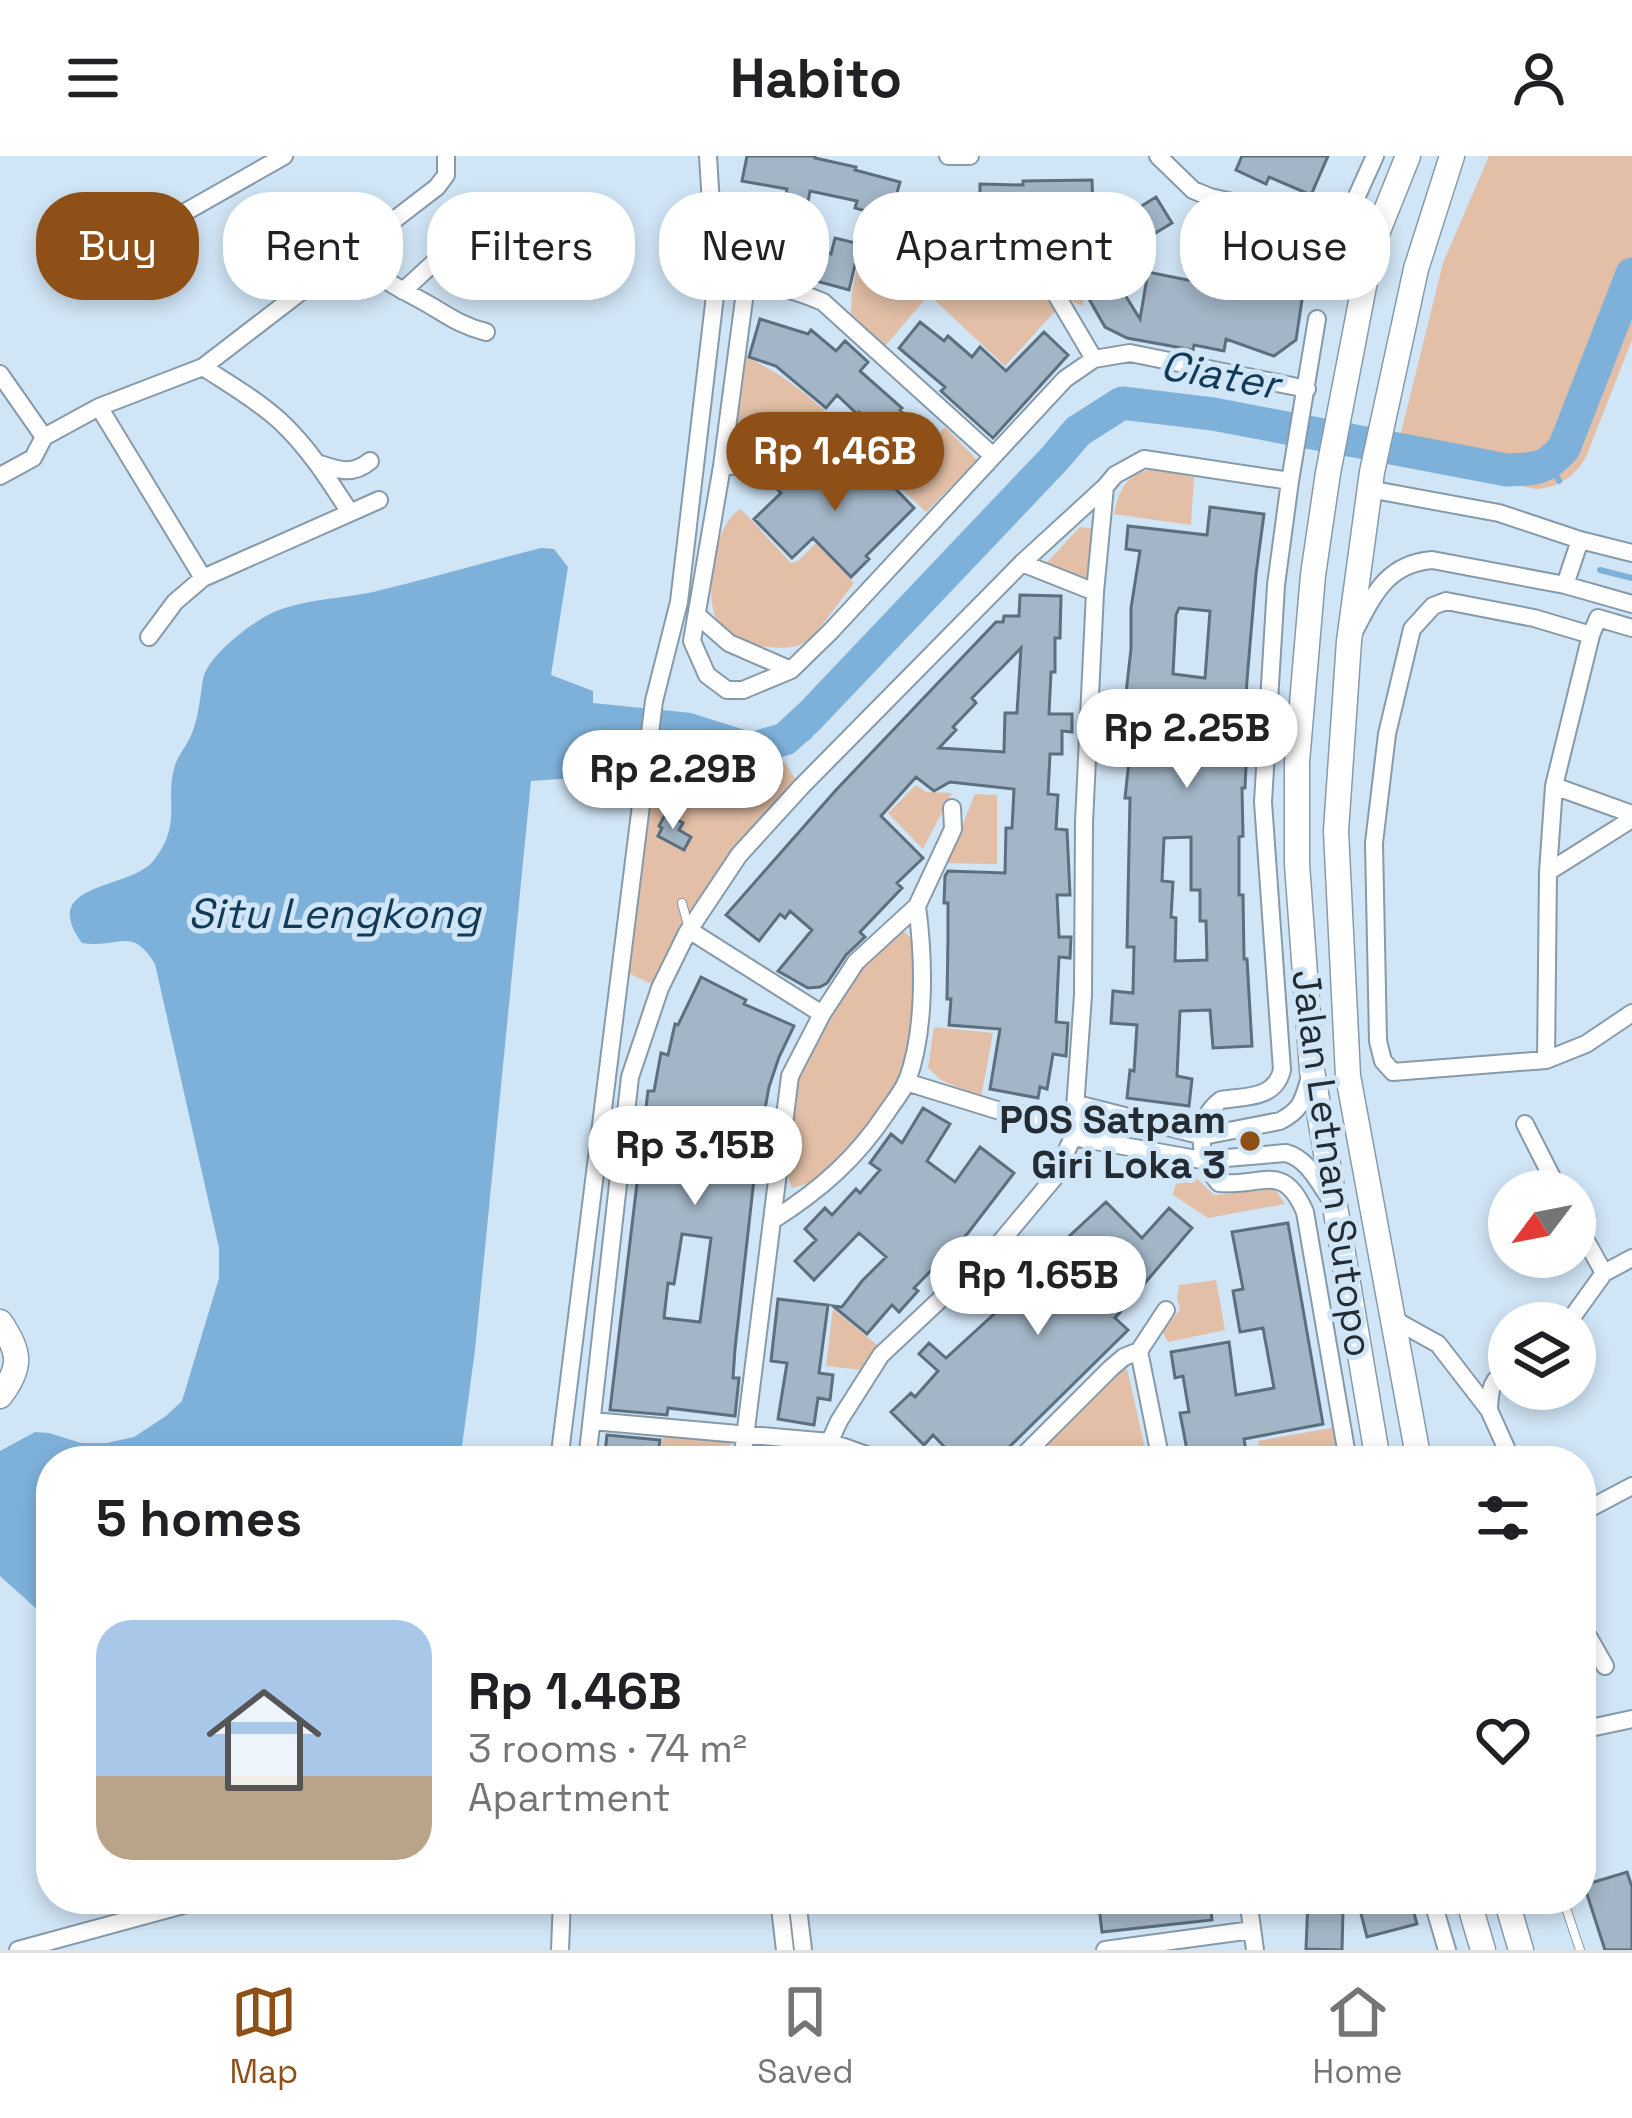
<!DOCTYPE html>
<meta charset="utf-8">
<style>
body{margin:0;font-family:"Space Grotesk",sans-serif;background:#f6f6f6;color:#202124;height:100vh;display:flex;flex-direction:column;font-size:45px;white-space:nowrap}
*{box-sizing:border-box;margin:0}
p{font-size:39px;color:#757577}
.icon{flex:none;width:66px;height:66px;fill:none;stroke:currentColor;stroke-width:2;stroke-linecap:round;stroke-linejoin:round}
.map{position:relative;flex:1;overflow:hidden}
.side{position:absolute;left:36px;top:1290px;width:1560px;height:468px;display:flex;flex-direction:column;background:#fff;border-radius:48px;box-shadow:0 6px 18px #0003}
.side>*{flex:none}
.guide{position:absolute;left:36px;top:36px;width:1560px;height:108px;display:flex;gap:24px}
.needle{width:78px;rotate:238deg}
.buttons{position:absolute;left:1488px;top:1014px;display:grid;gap:24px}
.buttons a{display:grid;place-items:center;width:108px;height:108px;border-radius:50%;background:#fff;box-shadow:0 6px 18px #0003;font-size:60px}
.price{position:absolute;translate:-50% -102px;padding:0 27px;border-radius:42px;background:#fff;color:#222;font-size:39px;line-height:78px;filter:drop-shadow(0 3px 6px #0008)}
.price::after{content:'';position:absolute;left:50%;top:72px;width:36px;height:27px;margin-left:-18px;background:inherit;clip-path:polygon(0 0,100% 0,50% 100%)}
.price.on{background:#8f5018;color:#fff}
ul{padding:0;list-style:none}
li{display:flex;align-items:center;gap:36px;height:300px;padding:0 60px}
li+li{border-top:3px solid #e0e0e0}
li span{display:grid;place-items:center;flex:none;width:336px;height:240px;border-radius:36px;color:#555}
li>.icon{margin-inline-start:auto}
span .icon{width:144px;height:144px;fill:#fffc;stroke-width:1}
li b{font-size:51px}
h2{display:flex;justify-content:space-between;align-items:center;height:144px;padding:0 60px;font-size:51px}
.pill{padding:0 42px;border-radius:48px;background:#fff;box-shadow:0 6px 18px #0003;font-size:42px;line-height:108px}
.pill.on{background:#8f5018;color:#fff}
header{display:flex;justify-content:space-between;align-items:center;height:156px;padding:0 60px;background:#fff;font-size:54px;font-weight:600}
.dock{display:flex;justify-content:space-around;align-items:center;height:168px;border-top:3px solid #e0e0e0;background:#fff;font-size:33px;color:#757577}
.dock a{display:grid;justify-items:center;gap:6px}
.dock .on{color:#8f5018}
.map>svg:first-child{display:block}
.green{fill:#e2bfa6}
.water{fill:#7eb1da}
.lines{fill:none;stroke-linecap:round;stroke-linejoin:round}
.stream{stroke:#7eb1da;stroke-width:6}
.river{stroke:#7eb1da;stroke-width:33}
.building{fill:#a2b6c7;stroke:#5c6f7e;stroke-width:3;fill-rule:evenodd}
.lane-casing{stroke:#869aaa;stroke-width:10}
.street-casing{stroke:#869aaa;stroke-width:20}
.secondary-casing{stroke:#869aaa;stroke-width:27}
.primary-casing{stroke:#869aaa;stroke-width:27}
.lane{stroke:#fff;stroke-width:8}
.street{stroke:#fff;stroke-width:16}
.secondary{stroke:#fff;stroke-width:24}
.primary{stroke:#fff;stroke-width:24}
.poi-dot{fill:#8f5018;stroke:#d0e5f6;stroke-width:4.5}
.labels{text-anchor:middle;stroke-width:10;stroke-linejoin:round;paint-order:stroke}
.poi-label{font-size:39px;font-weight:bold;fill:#242c33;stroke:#d0e5f6;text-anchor:end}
.street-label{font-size:39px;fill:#242c33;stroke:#d0e5f6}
.water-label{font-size:42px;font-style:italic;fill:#123a56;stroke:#d0e5f6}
</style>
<header><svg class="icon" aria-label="menu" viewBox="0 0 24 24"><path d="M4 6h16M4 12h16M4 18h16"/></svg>Habito<svg class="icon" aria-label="person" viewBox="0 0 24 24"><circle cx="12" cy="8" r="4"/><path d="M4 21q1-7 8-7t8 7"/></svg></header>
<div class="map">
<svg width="1632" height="1794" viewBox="0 0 1632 1794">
<rect width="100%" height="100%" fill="#d0e5f6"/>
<!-- green -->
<path class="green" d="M1489,0H1632V184L1586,301C1575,320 1559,332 1536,333L1394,305L1443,107Z
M1091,78L1118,96L1084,130L1083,150L1066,143L1042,93Z
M863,82L997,108L1058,152L1005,210L929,139L885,190L851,157L852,135Z
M741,199C797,222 835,264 877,306L803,304L798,291C775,281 775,291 757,291L733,270Z
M945,271L977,304L926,356L893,324Z
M1155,313L1194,321L1191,369L1114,358C1120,331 1127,317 1155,313Z
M741,353L791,407L798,405L816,387L854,427C841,443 820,475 805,486C795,493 780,492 768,491C750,489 728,483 718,467C703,442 714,366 741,353Z
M1080,371L1095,373L1090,428L1039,415Z
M784,606L801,631L687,777L660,832L618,812L652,613L712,621Z
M916,629L926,636L952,637L923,693L888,657Z
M975,638L997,639V708L941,707L963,668Z
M894,776H905L915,786L921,809L906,926L829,1022L792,1032L787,1016L790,920L860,802Z
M934,871L993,877L981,941L941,924L928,912Z
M1180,1012L1189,1015L1214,1039L1275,1033L1285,1048L1208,1062L1173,1039Z
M1216,1124L1225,1174L1168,1186L1162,1175L1180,1154L1177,1142L1179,1129Z
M833,1153L881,1192L864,1214L826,1210Z
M1127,1213L1148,1305H1027L1117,1216Z
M1337,1271L1343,1305H1262L1258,1285Z
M664,1277L731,1284L728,1305H659Z"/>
<!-- water -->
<path class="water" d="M541,392L554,393L568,411L551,519L593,535V547L691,557L764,580L783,573L795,560L812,582L789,597L744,608L589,604L587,621L531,625L475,1194L460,1305H51V1466L0,1420V1295L35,1276L49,1277L81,1287H107L134,1281L166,1260L182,1245L219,1122V1092L155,808C131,769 119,793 82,787C37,725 130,735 154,704C183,666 164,647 175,609C179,598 188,588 192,577C199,559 200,541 203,523C208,499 252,466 274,456C304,443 341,443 373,436C429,423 485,406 541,392Z"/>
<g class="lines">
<!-- stream -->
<path class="stream" d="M1550,307L1559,325
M1600,414L1632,422"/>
<!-- river -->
<path class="river" d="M764,589L785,583L810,560L1055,302L1078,275L1122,247L1213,258L1507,314C1535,313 1545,314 1564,292L1632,118"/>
</g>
<!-- building -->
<path class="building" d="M747,0H815V2L856,11L855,14L900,26L890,62L855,52L857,45L810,35L808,46L785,42L787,33L742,25Z
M1242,0H1328L1311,39L1269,21L1266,28L1236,14Z
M1092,24L1093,56L1056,57V60H1012L1011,68L980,67V28L1023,29V25Z
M1156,41L1172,67L1129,93L1114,67Z
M931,55L977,59L975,86L929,82Z
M766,64L787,69L783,86L831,98L835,82L860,88L849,134L776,114L775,116L755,111Z
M1229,72L1315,87L1307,138L1303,137L1296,184L1274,200L1226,183L1224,195L1194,189L1193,194L1127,182L1105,171L1089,143L1108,124L1117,126L1140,163L1148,116L1222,131Z
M760,163L808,178L811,174L836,195L845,185L868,206L860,215L902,252L900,254L929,282L895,318L868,292L883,277L859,256L857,258L837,239L826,252L776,210L749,201Z
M920,166L944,185L948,180L972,201L980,191L1006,215L1044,176L1068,199L993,282L941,235L945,231L899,192Z
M806,308L882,319L914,352L866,400L869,403L851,421L813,382L792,402L754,363L781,337L775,331L794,326L804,320Z
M1210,351L1264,358L1256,418L1247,524L1243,587H1247L1245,632H1242L1243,680L1239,681V739H1243L1244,803H1247L1252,890L1213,892L1210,854L1180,855L1177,920L1192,923L1189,950L1127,942L1130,914L1134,915L1137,869L1111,867L1113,835L1133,837L1134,791H1127L1130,642H1125L1129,605H1123L1128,565L1123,564L1131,493V452L1140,395L1126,393L1128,370L1207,379ZM1179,452L1210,455L1205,522L1173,518L1176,459ZM1191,681V734H1200V765H1206L1207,804L1175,805L1176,762L1171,761L1173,726L1162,725L1164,682Z
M1020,439L1061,440L1060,482H1055V516H1051L1049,558H1072V576L1062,575V598H1050L1048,638L1058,639L1056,673L1067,674L1070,739H1057L1059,781H1071L1070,802L1059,801L1056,866L1068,867L1066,900L1053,898L1047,933L1040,931L1038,942L990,933L1000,873L949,869L951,843H947L948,782V747H944L945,720L948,715L1005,717L1006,672H1012L1014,633L950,626L934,635L916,621L881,660L923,702L897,727L902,732L860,776L865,781L846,799L827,827L820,831L808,832L778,815L812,774L790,755L785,762L780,758L759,785L726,759L836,634L996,466H1003L1004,460H1019ZM1021,492L1017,557H1005L1004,596L939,592L956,574L953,571L976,547L972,542Z
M666,657L683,667L679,674L691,681L684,694L658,680L662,672L659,670Z
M701,821L746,844L744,848L794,870L779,901L769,931L757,996L735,1193L733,1222H739L735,1260L668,1252L667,1259L610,1254L648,935H654L661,897L668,899L675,868L678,869ZM682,1078L711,1082L700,1166L664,1162L668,1127L674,1128Z
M923,952L950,968L927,1005L955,1026L980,991L1014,1017L968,1077L914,1132L918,1135L899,1156L892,1149L867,1178L833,1150L842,1151L862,1125L886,1101L859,1077L814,1124L795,1105L816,1084L805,1073L825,1052L832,1059L856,1033L860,1037L880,1014L870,1007L891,978L902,987Z
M1106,1046L1142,1082L1169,1052L1192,1072L1115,1162L1128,1174L995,1305H958L933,1279L924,1289L891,1256L911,1237L915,1241L938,1215L919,1198L929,1187L946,1202L1005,1148L1002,1145L1022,1124Z
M1288,1067L1323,1268L1244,1283L1248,1305H1189L1180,1257L1189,1256L1183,1220L1175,1222L1171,1196L1229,1186L1236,1239L1274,1232L1263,1172L1240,1176L1233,1135L1243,1133L1232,1076Z
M778,1143L828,1149L819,1217L833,1219L830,1244L818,1242L814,1269L778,1263L787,1207L771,1205Z
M607,1279L660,1284L657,1305H604Z
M1627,1716L1632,1731V1794H1605L1584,1729Z
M1098,1743H1210L1212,1764L1102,1776Z
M1308,1743H1334L1336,1756L1343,1754L1342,1794L1306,1793Z
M1387,1743H1410L1417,1768L1367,1781L1359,1750Z"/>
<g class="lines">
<!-- lane casing -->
<g class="lane-casing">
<path id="lane" d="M682,747L689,773
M1563,1743L1580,1794"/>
</g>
<!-- street casing -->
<g class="street-casing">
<path id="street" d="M948,0H970
M1158,0L1193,34L1210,41L1343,71
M166,67L284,0
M354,93C376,125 401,132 433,151C451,162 465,171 486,176
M1331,123L1343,71L1375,0
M1051,130L1094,203
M403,135L465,78
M1317,163L1290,325L1276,429L1263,646L1282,914C1275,943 1246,940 1221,944C1193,964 1198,1004 1219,1027C1263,1031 1283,1005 1305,1056L1348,1305
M203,211C229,228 257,244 280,265C308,291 329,324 349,355
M0,218L44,281
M99,251L203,422
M44,281L99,251L203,211L437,31L446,19V0
M992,299L823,146C799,136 774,127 748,131L745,136L722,310L692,485L707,519L727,534H743L791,514L831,475L1065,223L1094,203L1130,197L1307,233
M317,307C338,314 352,320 370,305
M722,310L778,309
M0,320L33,302L44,281
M1369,333L1499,357L1580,384L1632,397
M1022,407L1095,436L1105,331L1115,319L1144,303L1290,325
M1565,429L1580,384
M697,459L729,487L791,514
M1355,474C1374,438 1387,408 1432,404L1565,429L1632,448
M1591,479L1598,462L1632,472
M149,481L175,446L203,422L379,344
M1554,630L1632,658
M1548,716L1632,663
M689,774L822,858
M1546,904L1548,716L1554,630L1591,479L1534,462L1446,445L1433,450L1412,473L1387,578L1374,687L1378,885L1383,905L1393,916L1546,904L1586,888L1632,857
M906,926L1000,955L1074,967
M1077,948L1203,980L1280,965C1303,953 1303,943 1310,921
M1525,968L1559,1035
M1073,981L1202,1004L1286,997C1308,1003 1318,1026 1331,1044
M773,1064C820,1034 856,1003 887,956C893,947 902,936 907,925C926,875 924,802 917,750
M1575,1065L1604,1117
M1393,1163L1438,1188L1489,1254L1512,1305
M1568,1167L1604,1117L1632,1102
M1139,1195L1166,1154
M1489,1253C1490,1233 1491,1223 1509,1213
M592,1265L830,1286L883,1305
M559,1305L654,545L679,446L716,131L708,0
M587,1305L630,921L660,832L687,777L739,699L801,631L1022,407L1105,331
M742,1305L790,920L822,858L856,806L917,750L953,673L952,652
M821,1305L839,1265L881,1199L998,1089L1054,1022L1073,981L1083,839L1084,666L1095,436
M1018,1305L1111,1212L1124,1201L1139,1195L1161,1305
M1581,1357L1632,1330
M1581,1468L1605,1510
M1581,1574L1632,1563
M779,1743L785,1794
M797,1743L803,1794
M1248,1743L1255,1794
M1432,1743L1447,1794
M18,1794L205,1743
M560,1794L562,1743
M1105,1794L1252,1774"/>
</g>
<!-- secondary casing -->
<g class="secondary-casing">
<path id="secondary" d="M0,1166C20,1196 23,1210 0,1240"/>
</g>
<!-- primary casing -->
<g class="primary-casing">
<path id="primary" d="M1378,1305L1312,914L1297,708V606L1313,419L1328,317L1365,125L1376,80L1408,0
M1419,1305L1348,920L1336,675L1349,485L1372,316L1416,113L1452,0
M1468,1743L1483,1794
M1506,1743L1521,1794"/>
</g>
<!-- lane -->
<use href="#lane" class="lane"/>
<!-- street -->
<use href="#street" class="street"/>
<!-- secondary -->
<use href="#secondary" class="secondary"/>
<!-- primary -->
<use href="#primary" class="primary"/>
</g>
<!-- markers -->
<circle class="poi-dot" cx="1250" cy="985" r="12"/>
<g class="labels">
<!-- poi labels -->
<g class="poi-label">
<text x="1226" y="977">POS Satpam<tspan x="1226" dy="45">Giri Loka 3</tspan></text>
</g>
<!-- street labels -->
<g class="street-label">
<text transform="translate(1333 1007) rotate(82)" y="14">Jalan Letnan Sutopo</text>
</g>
<!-- water labels -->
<g class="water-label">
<text transform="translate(1220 218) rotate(10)" y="15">Ciater</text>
<text x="334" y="772">Situ Lengkong</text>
</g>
</g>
</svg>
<div class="buttons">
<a><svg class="needle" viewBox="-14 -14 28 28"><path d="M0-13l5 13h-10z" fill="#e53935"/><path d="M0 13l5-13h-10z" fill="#757577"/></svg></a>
<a><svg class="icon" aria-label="layers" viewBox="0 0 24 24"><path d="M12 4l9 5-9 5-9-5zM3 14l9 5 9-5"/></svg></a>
</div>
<b class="price on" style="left:835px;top:358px">Rp 1.46B</b>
<b class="price" style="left:1187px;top:635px">Rp 2.25B</b>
<b class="price" style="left:673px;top:676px">Rp 2.29B</b>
<b class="price" style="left:695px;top:1052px">Rp 3.15B</b>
<b class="price" style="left:1038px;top:1182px">Rp 1.65B</b>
<div class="guide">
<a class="pill on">Buy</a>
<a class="pill">Rent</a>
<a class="pill">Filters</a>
<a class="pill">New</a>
<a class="pill">Apartment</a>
<a class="pill">House</a>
</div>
<section class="side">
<h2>5 homes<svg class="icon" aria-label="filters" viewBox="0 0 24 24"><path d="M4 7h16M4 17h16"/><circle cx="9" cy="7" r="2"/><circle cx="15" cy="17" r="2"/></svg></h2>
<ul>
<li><span style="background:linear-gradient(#a9c7e8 65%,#b9a48a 0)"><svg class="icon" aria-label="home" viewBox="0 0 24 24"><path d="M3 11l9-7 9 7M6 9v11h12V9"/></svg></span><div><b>Rp 1.46B</b><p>3 rooms · 74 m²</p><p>Apartment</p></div><svg class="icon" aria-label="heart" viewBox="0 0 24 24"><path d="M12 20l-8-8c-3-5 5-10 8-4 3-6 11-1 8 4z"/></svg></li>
</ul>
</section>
</div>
<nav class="dock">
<a class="on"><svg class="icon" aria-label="map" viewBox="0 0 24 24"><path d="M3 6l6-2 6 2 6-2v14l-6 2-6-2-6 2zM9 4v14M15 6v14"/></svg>Map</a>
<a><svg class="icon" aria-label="saved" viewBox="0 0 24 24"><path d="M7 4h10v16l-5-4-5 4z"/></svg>Saved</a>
<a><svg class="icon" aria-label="home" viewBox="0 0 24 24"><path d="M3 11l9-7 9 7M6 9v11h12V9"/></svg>Home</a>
</nav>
